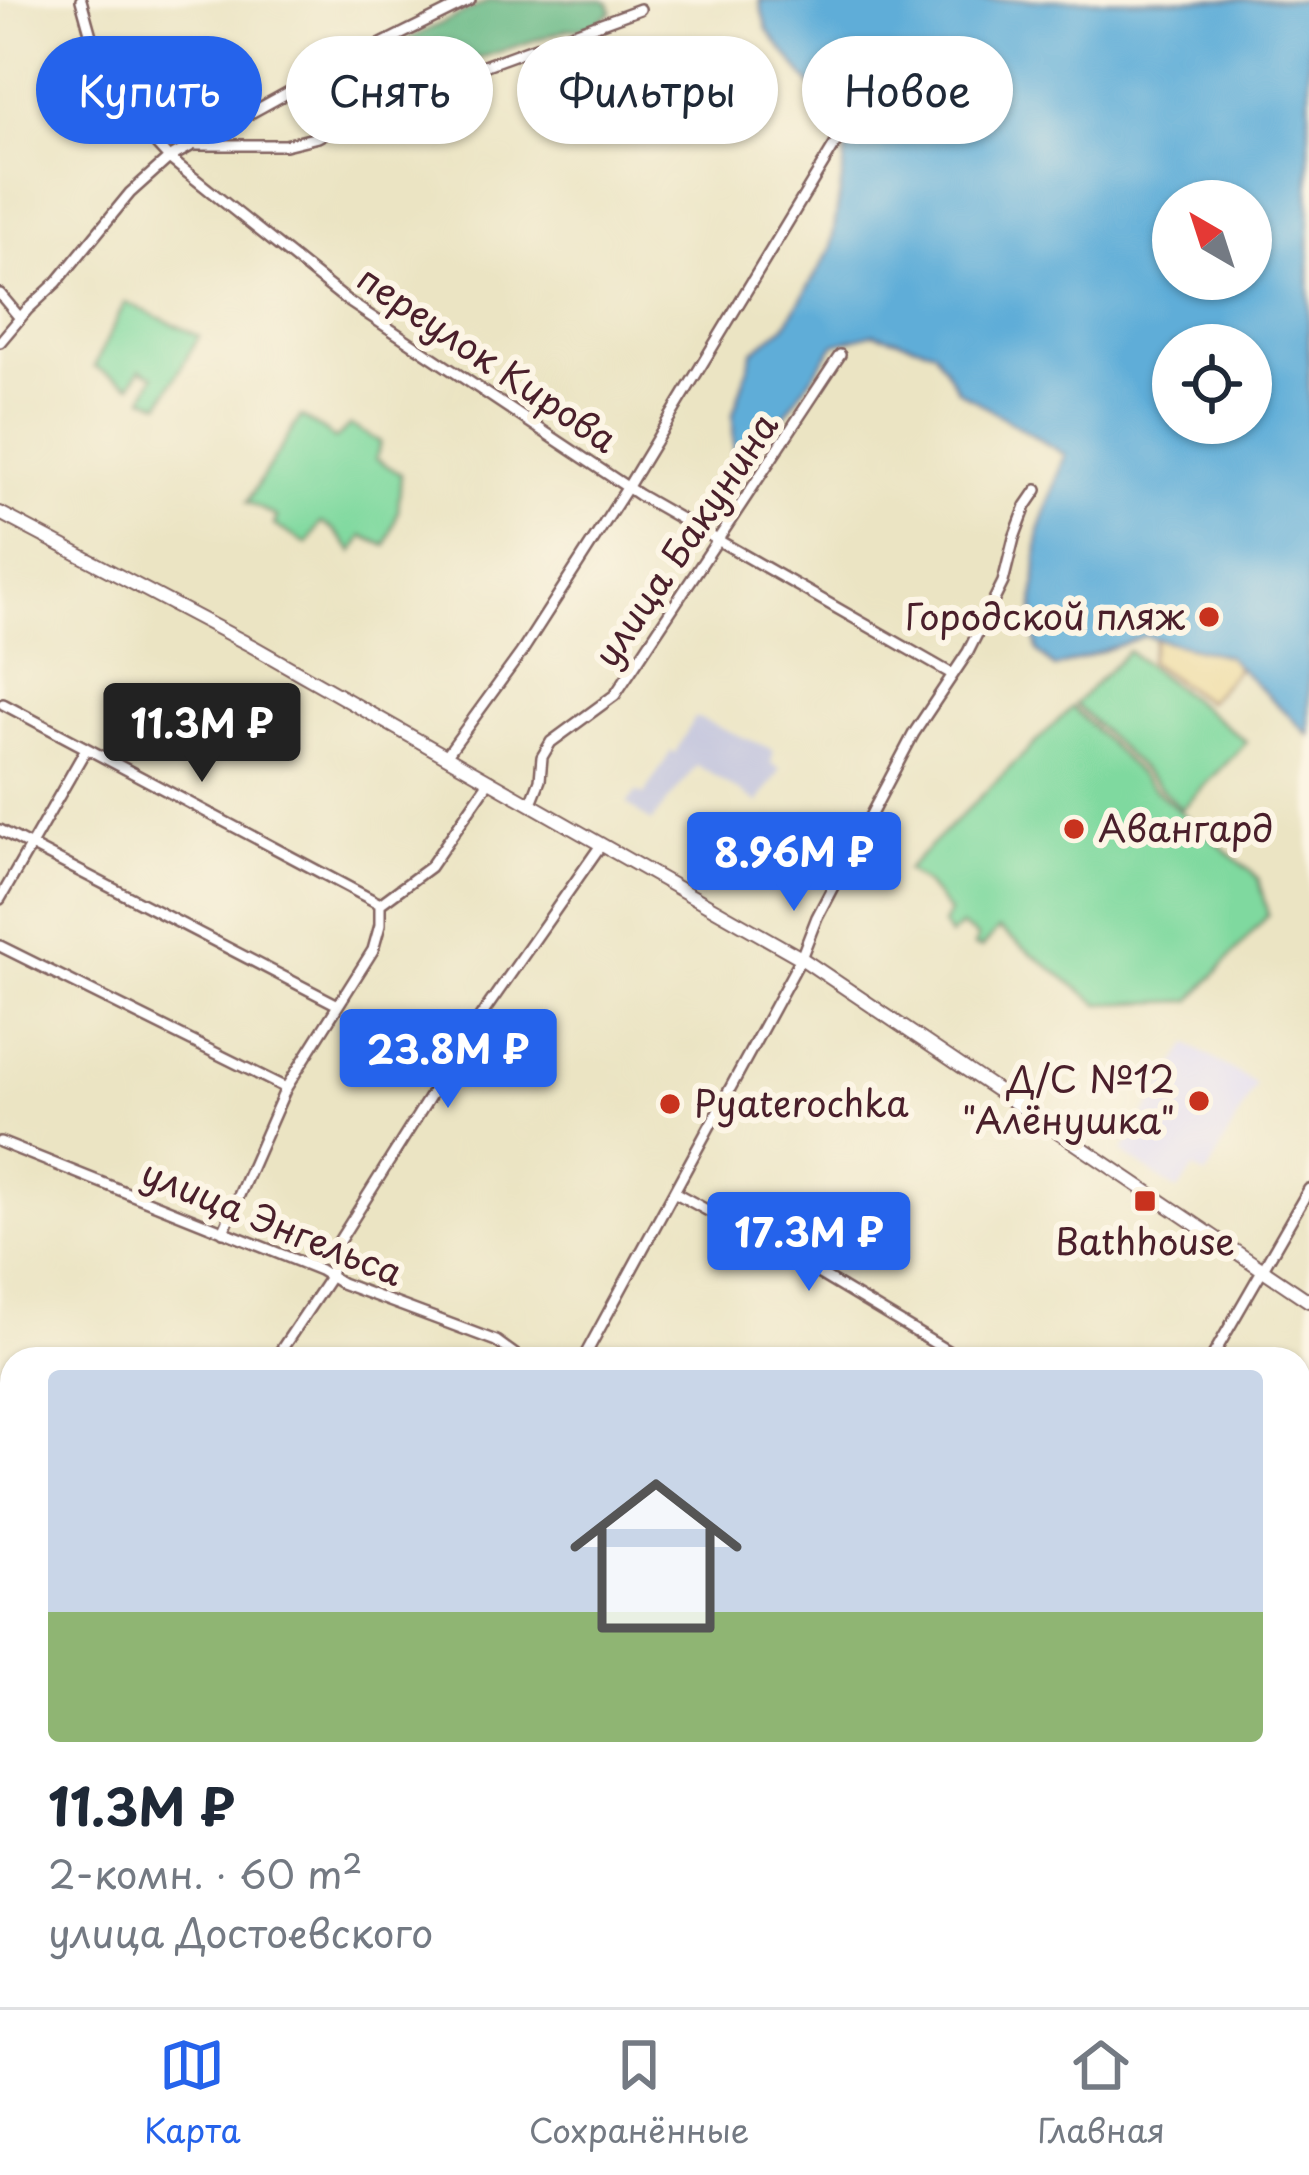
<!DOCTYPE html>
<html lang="ru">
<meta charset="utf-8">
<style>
body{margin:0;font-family:"Playpen Sans",sans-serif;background:#f2f2f3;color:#1f2937;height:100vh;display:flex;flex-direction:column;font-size:45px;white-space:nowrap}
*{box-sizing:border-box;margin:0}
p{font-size:39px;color:#747a83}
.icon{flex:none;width:66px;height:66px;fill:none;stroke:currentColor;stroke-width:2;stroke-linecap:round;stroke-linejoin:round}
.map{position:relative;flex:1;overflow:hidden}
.side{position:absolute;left:0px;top:1347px;width:1311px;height:660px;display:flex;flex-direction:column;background:#fff;border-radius:36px 36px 0 0;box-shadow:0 3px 9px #0004}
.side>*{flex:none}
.hud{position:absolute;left:36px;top:36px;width:1239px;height:108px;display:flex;gap:24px}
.needle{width:78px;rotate:321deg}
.tools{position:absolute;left:1152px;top:180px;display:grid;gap:24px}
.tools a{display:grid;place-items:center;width:120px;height:120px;border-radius:50%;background:#fff;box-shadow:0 3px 9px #0004;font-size:60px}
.price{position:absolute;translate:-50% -102px;padding:0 27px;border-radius:12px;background:#2563eb;color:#fff;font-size:39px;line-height:78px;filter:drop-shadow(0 3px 6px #0008)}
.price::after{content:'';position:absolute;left:50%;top:72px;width:36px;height:27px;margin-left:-18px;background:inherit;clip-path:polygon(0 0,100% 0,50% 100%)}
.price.on{background:#222;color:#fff}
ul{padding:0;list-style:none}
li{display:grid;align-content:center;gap:24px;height:636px;padding:0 48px}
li+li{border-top:3px solid #e0e1e3}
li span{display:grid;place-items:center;height:372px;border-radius:12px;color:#555}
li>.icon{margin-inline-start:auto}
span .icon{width:216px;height:216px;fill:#fffc;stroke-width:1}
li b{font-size:51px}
.chip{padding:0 42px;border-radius:54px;background:#fff;box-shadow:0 3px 9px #0004;font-size:42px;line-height:108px}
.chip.on{background:#2563eb;color:#fff}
.tabs{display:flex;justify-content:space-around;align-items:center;height:168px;border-top:3px solid #e0e1e3;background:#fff;font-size:33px;color:#747a83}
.tabs a{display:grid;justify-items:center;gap:6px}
.tabs .on{color:#2563eb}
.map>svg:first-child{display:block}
.built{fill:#dad6f7}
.industrial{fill:#c0c2dd}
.green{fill:#7fd99f;stroke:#647c65;stroke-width:3}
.forest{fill:#67b986;stroke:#586c58;stroke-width:3}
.sand{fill:#eeda9e;stroke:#9c7c64;stroke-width:3}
.water{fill:#5eadd8;stroke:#546682;stroke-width:3;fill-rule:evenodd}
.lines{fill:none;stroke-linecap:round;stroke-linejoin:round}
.minor-casing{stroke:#826460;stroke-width:14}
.tertiary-casing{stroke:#826460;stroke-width:16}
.primary-casing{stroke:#826460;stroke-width:20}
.minor{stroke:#fff;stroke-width:9}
.tertiary{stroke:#fff;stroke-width:12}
.primary{stroke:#fff;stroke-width:15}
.poi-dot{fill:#c8321e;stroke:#fcf5e5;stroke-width:4.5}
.labels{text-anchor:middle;stroke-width:12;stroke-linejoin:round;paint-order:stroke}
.street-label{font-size:36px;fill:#4a1f2b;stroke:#fcf5e5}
.poi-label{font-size:36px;fill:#4a1f2b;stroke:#fcf5e5;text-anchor:end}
</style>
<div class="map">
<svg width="1309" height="2007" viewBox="0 0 1309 2007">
<rect width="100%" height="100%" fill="#fcf5e5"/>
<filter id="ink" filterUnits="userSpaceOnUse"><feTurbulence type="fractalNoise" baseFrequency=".00833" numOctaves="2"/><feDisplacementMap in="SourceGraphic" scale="24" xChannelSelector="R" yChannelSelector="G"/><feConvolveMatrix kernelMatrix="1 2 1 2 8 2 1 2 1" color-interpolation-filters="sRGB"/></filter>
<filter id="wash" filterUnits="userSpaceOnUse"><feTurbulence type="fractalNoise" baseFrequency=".004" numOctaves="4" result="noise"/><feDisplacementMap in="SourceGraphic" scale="48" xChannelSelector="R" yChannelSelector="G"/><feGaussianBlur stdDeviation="2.7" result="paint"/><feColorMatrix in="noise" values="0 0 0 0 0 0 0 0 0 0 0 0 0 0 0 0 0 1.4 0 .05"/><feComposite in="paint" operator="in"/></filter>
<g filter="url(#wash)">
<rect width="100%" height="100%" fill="#ebe4c3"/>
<!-- built -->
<path class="built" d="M1188,1044L1256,1084L1206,1176L1193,1168L1178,1191L1122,1152Z"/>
<!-- industrial -->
<path class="industrial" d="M695,717L774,750L771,763L781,769L758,803L697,765L651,822L627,804L636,792L644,795L671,751L675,753Z"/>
<!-- green -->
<path class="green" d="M125,302L199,336L161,403L144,398L154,375L140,369L131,385L94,367Z
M301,416L336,439L350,425L380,442L376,459L401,474L398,513L386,546L363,536L353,552L333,529L321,523L307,544L274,525L277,517L247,502Z
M1128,651L1247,742L1182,809L1075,704Z
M1072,707L1153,788L1258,878L1268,915L1191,1001L1099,1004L999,929L981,948L974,946L978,937L961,926L950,936L943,925L949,912L926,884L906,870Z"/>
<!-- forest -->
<path class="forest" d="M491,0H603L609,3L612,12L591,27L569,29L422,77L374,101L353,96L346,73L358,63Z"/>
<!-- sand -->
<path class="sand" d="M1150,625L1233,642L1237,670L1207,702L1149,662L1155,640Z"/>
<!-- water -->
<path class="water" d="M759,0H1309V735L1227,656L1144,636L1055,668L1037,651L1033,624L1039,531L1065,455L958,390L934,350L874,333L835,344L770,436L734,471L733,414L753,351L785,326L831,249L849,134L767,30ZM1173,201H1251V279H1173ZM1173,345H1251V423H1173Z"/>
</g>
<g filter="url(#ink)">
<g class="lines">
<!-- minor casing -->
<g class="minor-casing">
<path id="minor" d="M81,0L103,79L113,97L169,158L345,299L639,495L952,674
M197,145H285L318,137L374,106L640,9
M0,294L20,318
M0,342L27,310L57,282L130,193L169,158L327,71L470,0
M3,704L380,904
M446,756L521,653L629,485L840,136
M531,803L540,780L542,757L551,742L615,695L840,355
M0,830L336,1004
M0,899L86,749
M0,946L286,1088
M0,1142L320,1270L341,1283L496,1341L521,1359
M674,1192L786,1254L961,1359
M223,1232L286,1088L373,950L380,925V904L430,867L490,780
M275,1359L330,1277L336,1246L474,1026L601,845
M583,1359L801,958L817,917L914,733L968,652L1003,582L1014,538L1026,506L1037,490
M1211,1359L1309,1189
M1299,1535L1309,1541
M0,1623L12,1633
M1299,1810L1309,1817
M0,1862L12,1873
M152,1995L166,2007
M455,1995L471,2007
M994,1995L1015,2007
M811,2007L819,1995"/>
</g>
<!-- tertiary casing -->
<g class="tertiary-casing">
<path id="tertiary" d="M0,513L252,646L801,958L1309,1301"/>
</g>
<!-- primary casing -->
<g class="primary-casing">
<path id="primary" d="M1299,1932L1309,1916
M1252,2007L1259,1995"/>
</g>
<!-- minor -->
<use href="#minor" class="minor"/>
<!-- tertiary -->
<use href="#tertiary" class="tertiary"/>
<!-- primary -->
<use href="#primary" class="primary"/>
</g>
</g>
<!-- markers -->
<g class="poi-dot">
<circle cx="1209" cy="617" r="12"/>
<circle cx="1074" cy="829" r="12"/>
<circle cx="1199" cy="1101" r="12"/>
<circle cx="670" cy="1104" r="12"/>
<rect x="1133" y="1189" width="24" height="24" rx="6"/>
</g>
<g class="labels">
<!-- street labels -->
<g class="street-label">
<text transform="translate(487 359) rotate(34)" y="13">переулок Кирова</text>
<text transform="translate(686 540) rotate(-56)" y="13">улица Бакунина</text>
<text transform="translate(272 1223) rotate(22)" y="13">улица Энгельса</text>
</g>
<!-- poi labels -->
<g class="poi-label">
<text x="1185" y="630">Городской пляж</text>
<text x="1098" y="842" text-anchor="start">Авангард</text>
<text x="1175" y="1093">Д/С №12<tspan x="1175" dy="41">"Алёнушка"</tspan></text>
<text x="694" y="1117" text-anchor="start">Pyaterochka</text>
<text x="1145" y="1255" text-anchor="middle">Bathhouse</text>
</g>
</g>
</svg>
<div class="tools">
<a><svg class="needle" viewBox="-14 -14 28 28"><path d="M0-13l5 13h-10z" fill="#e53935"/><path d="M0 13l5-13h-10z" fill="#747a83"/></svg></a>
<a><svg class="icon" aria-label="locate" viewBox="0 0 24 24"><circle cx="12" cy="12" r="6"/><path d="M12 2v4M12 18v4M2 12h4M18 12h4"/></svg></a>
</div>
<b class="price on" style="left:202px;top:785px">11.3M ₽</b>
<b class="price" style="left:794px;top:914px">8.96M ₽</b>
<b class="price" style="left:448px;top:1111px">23.8M ₽</b>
<b class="price" style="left:809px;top:1294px">17.3M ₽</b>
<div class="hud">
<a class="chip on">Купить</a>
<a class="chip">Снять</a>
<a class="chip">Фильтры</a>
<a class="chip">Новое</a>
</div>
<section class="side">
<ul>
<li><span style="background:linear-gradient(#c9d6e8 65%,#8fb573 0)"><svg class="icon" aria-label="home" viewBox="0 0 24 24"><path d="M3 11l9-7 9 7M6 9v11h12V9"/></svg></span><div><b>11.3M ₽</b><p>2-комн. · 60 m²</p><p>улица Достоевского</p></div></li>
</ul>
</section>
</div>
<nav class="tabs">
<a class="on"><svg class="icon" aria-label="map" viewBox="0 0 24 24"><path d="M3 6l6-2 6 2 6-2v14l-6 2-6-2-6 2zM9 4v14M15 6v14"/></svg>Карта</a>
<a><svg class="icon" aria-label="saved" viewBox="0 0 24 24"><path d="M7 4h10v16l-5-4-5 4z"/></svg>Сохранённые</a>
<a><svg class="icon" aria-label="home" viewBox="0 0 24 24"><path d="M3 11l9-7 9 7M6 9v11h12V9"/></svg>Главная</a>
</nav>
